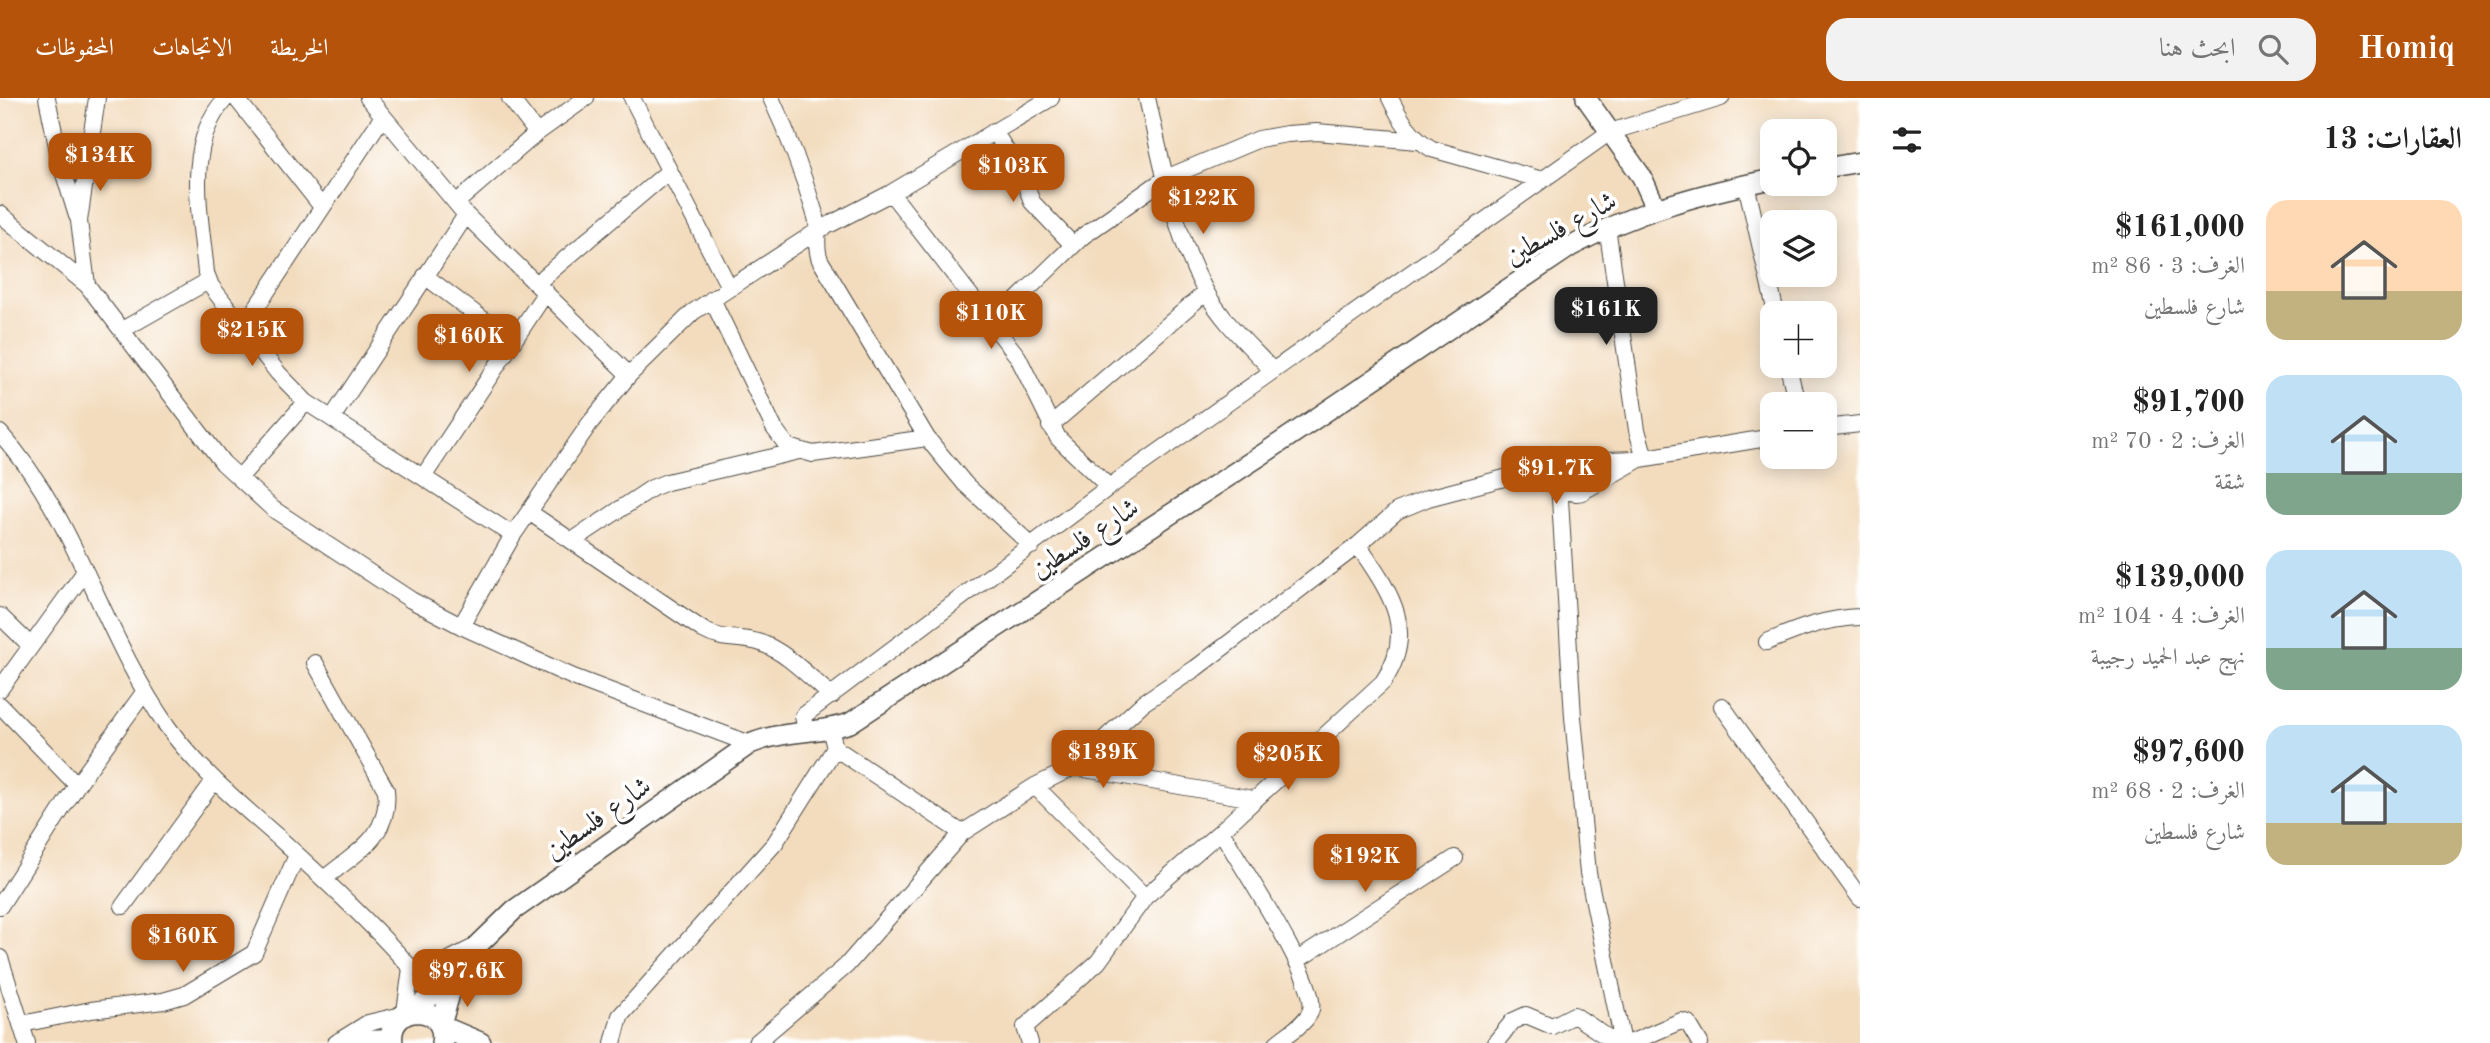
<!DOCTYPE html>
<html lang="ar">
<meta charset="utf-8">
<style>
body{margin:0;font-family:"Old Standard TT",Amiri,serif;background:#f2f2f2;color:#222;direction:rtl;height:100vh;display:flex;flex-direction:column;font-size:26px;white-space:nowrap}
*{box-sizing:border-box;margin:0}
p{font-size:23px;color:#767676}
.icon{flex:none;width:38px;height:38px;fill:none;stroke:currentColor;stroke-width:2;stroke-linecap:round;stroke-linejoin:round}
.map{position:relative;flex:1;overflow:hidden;direction:ltr}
.sheet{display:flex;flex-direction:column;background:#fff;width:630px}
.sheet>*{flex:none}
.tools{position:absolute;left:1760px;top:21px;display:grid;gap:14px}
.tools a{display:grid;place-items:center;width:77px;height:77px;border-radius:14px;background:#fff;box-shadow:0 4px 18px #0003;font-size:35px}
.price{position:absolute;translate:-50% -60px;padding:0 16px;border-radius:14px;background:#b45309;color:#fff;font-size:23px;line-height:46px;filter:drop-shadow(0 2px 4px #0008)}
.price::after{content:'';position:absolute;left:50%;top:42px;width:21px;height:16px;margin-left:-10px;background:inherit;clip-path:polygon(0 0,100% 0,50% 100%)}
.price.active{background:#222;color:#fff}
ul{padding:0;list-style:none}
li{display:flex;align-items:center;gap:21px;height:175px;padding:0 28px}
li span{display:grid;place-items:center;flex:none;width:196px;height:140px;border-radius:21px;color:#555}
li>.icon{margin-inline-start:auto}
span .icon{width:84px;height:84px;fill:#fffc;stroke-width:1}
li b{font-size:30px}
h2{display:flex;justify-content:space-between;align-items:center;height:84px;padding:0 28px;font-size:30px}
header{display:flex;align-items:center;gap:42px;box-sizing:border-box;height:98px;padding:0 35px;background:#b45309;color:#fff}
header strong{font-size:33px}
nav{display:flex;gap:38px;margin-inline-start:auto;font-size:24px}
.search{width:490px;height:63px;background:#f2f2f2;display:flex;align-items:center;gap:18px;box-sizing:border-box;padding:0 24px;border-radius:21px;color:#767676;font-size:26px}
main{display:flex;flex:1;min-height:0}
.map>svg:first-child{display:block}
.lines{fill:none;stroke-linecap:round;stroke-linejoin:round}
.minor-casing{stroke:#494641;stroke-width:18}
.tertiary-casing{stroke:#494641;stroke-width:22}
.secondary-casing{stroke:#494641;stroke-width:24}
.minor{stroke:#fff;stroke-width:16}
.tertiary{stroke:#fff;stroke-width:19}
.secondary{stroke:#fff;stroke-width:21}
.labels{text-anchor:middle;stroke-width:7;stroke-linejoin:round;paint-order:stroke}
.street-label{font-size:28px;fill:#2b2b2b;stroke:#fff}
</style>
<header>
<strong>Homiq</strong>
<div class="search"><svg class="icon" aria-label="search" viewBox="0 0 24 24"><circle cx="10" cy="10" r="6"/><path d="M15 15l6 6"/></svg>ابحث هنا</div>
<nav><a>الخريطة</a><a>الاتجاهات</a><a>المحفوظات</a></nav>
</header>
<main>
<section class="sheet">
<h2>العقارات: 13<svg class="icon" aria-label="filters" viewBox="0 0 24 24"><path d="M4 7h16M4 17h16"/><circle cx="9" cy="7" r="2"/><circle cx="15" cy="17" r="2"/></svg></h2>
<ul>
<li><span style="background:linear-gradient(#ffd9b3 65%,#c2b280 0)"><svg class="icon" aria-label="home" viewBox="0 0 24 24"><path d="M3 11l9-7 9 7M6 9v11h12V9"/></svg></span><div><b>$161,000</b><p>الغرف: 3 · 86 m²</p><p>شارع فلسطين</p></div></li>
<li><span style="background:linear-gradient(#bfe0f5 70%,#7fa58c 0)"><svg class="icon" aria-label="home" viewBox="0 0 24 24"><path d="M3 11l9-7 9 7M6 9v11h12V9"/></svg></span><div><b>$91,700</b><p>الغرف: 2 · 70 m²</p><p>شقة</p></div></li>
<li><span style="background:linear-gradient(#bfe0f5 70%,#7fa58c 0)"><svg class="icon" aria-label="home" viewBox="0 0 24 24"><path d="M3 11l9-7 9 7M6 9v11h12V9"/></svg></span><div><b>$139,000</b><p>الغرف: 4 · 104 m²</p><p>نهج عبد الحميد رجيبة</p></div></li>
<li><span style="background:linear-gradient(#bfe0f5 70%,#c2b280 0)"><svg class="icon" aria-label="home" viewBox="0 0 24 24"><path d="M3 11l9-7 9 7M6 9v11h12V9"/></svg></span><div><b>$97,600</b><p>الغرف: 2 · 68 m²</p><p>شارع فلسطين</p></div></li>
</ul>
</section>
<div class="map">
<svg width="1860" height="945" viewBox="0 0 1860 945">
<rect width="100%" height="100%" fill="#fff"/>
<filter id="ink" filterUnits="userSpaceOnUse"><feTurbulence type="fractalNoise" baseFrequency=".0143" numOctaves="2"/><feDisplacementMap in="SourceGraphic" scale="14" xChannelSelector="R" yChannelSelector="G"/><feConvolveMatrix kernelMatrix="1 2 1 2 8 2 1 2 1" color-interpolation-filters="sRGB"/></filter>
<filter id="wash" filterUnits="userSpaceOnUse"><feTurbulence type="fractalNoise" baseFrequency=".00686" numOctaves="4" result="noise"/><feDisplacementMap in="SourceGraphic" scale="28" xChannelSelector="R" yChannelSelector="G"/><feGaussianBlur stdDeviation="1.57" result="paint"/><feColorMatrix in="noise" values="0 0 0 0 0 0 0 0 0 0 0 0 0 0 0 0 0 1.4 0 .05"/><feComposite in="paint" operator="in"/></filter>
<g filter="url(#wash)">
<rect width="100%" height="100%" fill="#f3dcbd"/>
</g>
<g filter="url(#ink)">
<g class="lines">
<!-- minor casing -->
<g class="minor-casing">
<path id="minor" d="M47,0L60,63L77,118
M226,0C183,47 201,118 206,175L211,188L278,275L306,304L513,437
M236,0L322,109
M368,0L466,117L629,277
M510,0L537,35
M632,0L729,189
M771,0C789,38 804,79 816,119C820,135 814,147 820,162L927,340L965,386L1032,448
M1147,0C1162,64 1174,136 1206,194C1223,224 1249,247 1272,272
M1390,0C1400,21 1411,39 1432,51L1542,82
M994,33L1023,79L1032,104L1073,147
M1746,86L1776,215
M891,95L1018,259L1058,340L1109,389
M456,105L537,35L586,0
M0,116L87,187L223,365L273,411L411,502L461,528L573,579L750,646
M1607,129L1637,332L1645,360
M425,178L513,244
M537,185L669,73
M87,187L79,123L97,0
M712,201L774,330L788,349L813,356L927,340
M993,225L1083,138L1166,80L1259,41L1287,36L1317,34L1418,43
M244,228L383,18
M122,232L208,183
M1788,268L1797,306
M332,320L466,117
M1050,328L1206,194
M1825,330L1860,326
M0,335C77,420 101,534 167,628C198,671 239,705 279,740C325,782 369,823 411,870L435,869L478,847
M1585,365L1593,380C1590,393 1580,398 1567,393L1559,384V377L1569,363L1640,361L1773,339
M423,379L546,194
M239,380L306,304
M1559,384L1573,619L1588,775L1623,945
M1589,390L1638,362
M529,414L703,532C724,544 740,538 761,545C788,555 810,580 832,598
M572,443L652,390L667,384L799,353
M0,518L31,548
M461,528L513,437L590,325L629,277L693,214L819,132L891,95L1051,0
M1767,544C1798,531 1826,520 1860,519
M315,565L386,692C391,739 356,754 324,781
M0,591L84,475
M0,607L77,687
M1722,608L1860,800
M806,633L803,618L1109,389L1610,34L1721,0
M1074,669L1143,605L1196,570L1358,447L1397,413L1428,400L1569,363
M1035,688L1145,799
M962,735L1035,688L1074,669L1253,701
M0,808L77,687L145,593
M123,808L214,683
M0,860L27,945
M1296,863L1455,760
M405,914L411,870
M22,926L91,912L163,903L184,897L254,855L297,757
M340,942L391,940
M336,945L368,925L402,917
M613,945L620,918L775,745L835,650
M756,945L846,868L962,735L835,650L830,631
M1030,945L1025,929L1098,864L1145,799L1221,733
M1277,945C1287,936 1308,925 1311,911C1318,882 1238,763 1221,733L1383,584C1419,531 1388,492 1358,447
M1495,945L1513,923L1526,917L1552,928L1574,917L1616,945
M1630,945L1681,923L1688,925L1700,945"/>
</g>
<!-- tertiary casing -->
<g class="tertiary-casing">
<path id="tertiary" d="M1586,0L1642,79L1656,110
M1825,70L1860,64
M411,913L454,882
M441,927L454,882L478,847L514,812L750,646C782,632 818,636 850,625L1263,356L1570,149C1633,114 1702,95 1773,81"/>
</g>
<!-- secondary casing -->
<g class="secondary-casing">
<path id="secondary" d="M442,929L480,945
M392,945C386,903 450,904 442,945"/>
</g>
<!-- minor -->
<use href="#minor" class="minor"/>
<!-- tertiary -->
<use href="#tertiary" class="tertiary"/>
<!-- secondary -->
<use href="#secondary" class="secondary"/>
</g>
</g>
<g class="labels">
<!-- street labels -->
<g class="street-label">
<text transform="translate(1560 129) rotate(-29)" y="10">شارع فلسطين</text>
<text transform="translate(1084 439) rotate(-33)" y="10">شارع فلسطين</text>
<text transform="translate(597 719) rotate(-35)" y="10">شارع فلسطين</text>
</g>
</g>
</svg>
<div class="tools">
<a><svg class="icon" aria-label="locate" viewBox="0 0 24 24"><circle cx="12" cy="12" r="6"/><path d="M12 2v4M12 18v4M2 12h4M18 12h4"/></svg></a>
<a><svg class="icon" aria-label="layers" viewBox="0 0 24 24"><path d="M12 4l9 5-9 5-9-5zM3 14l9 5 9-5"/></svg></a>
<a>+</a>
<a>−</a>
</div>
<b class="price" style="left:100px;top:95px">$134K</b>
<b class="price" style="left:1013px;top:106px">$103K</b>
<b class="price" style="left:1203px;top:138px">$122K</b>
<b class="price active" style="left:1606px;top:249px">$161K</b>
<b class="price" style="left:991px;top:253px">$110K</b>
<b class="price" style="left:252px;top:270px">$215K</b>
<b class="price" style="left:469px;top:276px">$160K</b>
<b class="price" style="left:1556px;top:408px">$91.7K</b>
<b class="price" style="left:1103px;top:692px">$139K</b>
<b class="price" style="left:1288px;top:694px">$205K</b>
<b class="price" style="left:1365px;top:796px">$192K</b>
<b class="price" style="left:183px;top:876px">$160K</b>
<b class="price" style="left:467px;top:911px">$97.6K</b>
</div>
</main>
